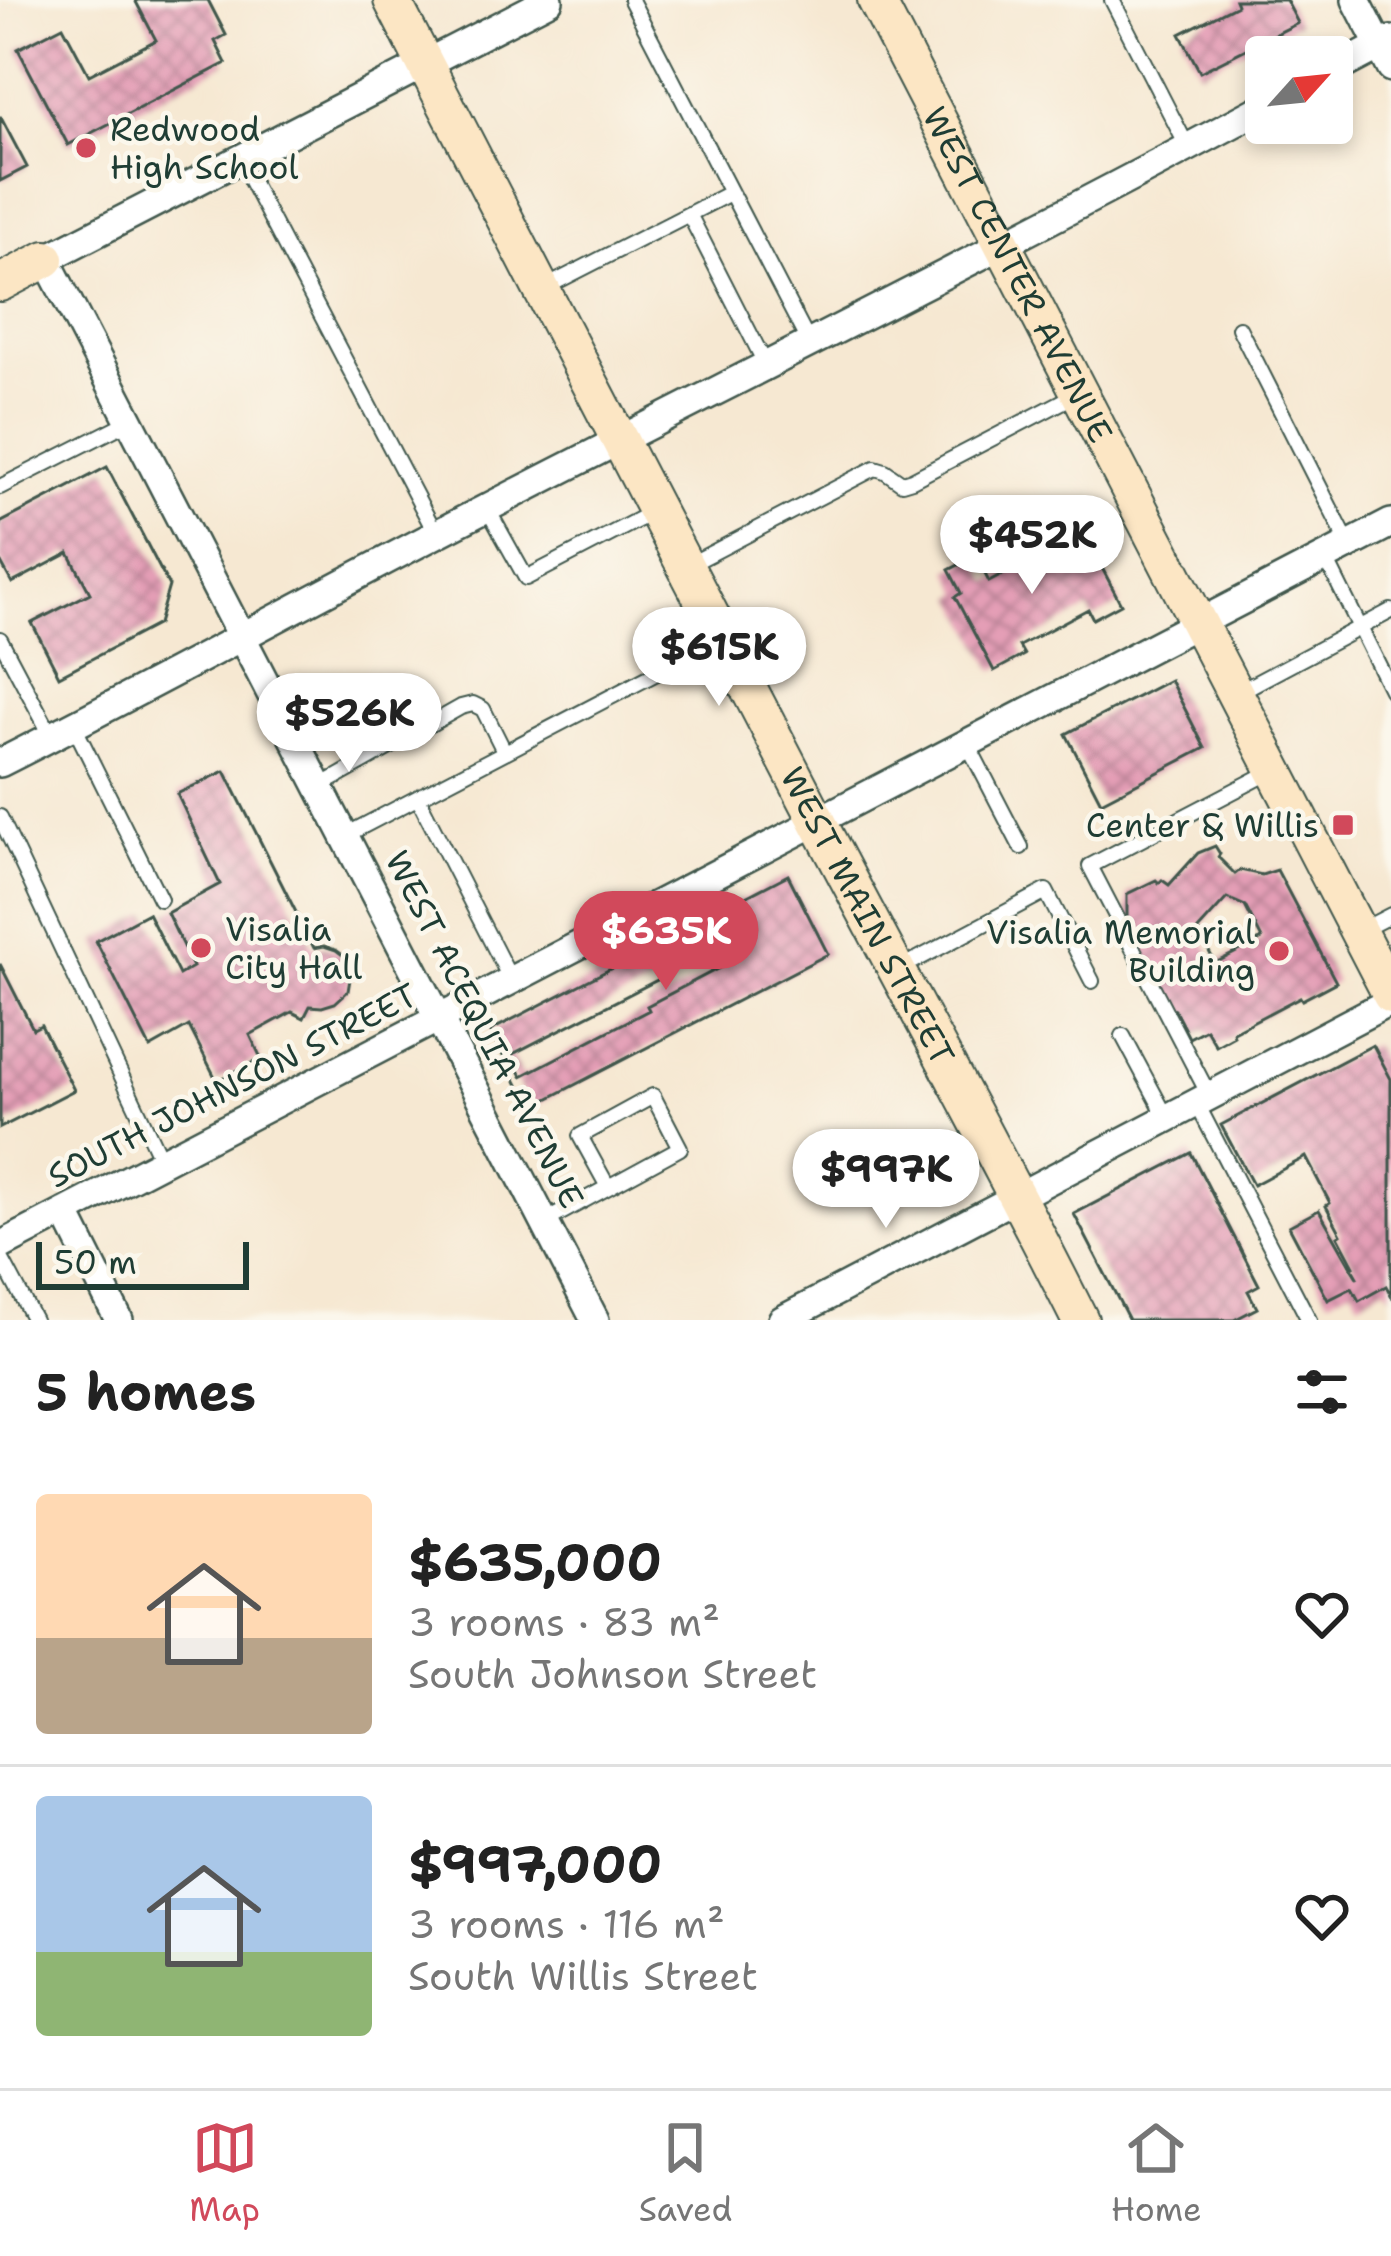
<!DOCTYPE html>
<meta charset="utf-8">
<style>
body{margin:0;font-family:"Shantell Sans",sans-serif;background:#f2f2f2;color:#222;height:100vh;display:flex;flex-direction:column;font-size:45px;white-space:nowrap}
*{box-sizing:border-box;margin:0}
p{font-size:39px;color:#767676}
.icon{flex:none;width:66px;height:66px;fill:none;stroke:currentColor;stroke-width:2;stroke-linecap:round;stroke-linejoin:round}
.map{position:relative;height:1320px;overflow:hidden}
.details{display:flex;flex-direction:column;background:#fff;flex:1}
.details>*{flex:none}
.needle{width:78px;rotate:63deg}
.fabs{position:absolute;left:1245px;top:36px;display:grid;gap:24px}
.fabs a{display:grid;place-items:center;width:108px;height:108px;border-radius:12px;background:#fff;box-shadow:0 6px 18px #0003;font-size:60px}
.scale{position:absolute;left:36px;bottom:30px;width:213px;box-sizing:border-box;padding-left:12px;border:6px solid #1f3d34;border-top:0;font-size:33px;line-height:42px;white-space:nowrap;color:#1f3d34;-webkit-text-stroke:9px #fbf7ec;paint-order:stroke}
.price{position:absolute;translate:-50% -102px;padding:0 27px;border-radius:42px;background:#fff;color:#222;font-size:39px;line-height:78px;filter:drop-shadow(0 3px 6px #0008)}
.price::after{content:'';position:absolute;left:50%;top:72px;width:36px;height:27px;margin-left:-18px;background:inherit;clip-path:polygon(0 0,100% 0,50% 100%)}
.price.on{background:#d1495b;color:#fff}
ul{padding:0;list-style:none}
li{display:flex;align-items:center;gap:36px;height:300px;padding:0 36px}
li+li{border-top:3px solid #e0e0e0}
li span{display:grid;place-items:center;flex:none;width:336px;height:240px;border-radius:12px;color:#555}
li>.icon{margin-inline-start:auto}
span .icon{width:144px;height:144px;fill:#fffc;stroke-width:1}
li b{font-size:51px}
h2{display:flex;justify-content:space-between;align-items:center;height:144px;padding:0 36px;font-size:51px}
.tabs{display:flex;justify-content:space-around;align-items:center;height:168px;border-top:3px solid #e0e0e0;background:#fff;font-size:33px;color:#767676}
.tabs a{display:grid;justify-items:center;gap:6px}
.tabs .on{color:#d1495b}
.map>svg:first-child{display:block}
.building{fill:url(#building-cross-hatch);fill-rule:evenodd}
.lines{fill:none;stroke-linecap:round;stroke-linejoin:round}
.lane-casing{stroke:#3f574c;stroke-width:18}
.street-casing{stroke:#3f574c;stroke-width:32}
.secondary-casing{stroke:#3f574c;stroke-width:40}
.lane{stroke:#fff;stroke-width:14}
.street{stroke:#fff;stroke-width:27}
.secondary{stroke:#fce6c4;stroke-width:36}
.poi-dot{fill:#d1495b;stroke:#fbf7ec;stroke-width:4.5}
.labels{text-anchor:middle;stroke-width:9;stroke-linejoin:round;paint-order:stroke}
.poi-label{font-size:33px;fill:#1f3d34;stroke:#fbf7ec;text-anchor:start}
.street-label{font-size:33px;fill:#1f3d34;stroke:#fbf7ec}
</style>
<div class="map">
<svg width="1391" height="1320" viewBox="0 0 1391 1320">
<defs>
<pattern id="building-cross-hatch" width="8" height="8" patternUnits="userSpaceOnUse" patternTransform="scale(3)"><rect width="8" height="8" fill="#e49eb6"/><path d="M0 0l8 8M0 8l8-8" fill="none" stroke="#b88295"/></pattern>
</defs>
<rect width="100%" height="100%" fill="#fbf7ec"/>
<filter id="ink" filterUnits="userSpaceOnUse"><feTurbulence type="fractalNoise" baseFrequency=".00833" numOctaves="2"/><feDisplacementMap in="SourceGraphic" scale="24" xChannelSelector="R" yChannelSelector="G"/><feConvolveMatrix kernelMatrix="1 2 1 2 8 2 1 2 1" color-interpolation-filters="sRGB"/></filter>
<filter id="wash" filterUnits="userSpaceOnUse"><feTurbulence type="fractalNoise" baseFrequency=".004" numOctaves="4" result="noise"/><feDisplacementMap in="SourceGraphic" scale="48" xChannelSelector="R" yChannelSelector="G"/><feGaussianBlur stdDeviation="2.7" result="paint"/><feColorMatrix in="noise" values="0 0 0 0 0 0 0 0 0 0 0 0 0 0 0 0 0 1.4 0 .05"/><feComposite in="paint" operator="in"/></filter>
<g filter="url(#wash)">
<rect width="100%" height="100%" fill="#f6e8d2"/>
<g id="blocks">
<!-- building -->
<path class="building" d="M135,0H208L226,35L215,41L226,63L68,145L18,49L63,26L89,75L156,40Z
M1235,0H1286L1298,23L1200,72L1180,34L1237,5Z
M0,116L27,167L0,181Z
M107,467L169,586L158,624L59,676L32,623L90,593L69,553L12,583L0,561V523Z
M1083,532L1121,604L1093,619L1088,609L1019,646L1024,655L994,671L955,597L961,593L949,570L976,556L989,582Z
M1170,680L1205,748L1101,802L1066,734Z
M225,771L314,948L324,946L336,950L344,956L351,973L348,991L335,1003L322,1007L310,1006L304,1018L292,1012L250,1035L261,1058L217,1081L189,1026L150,1048L96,941L148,913L179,975L193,967L167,913L220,884L177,794Z
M1215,846L1220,854L1218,857L1235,874L1240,870L1262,875L1277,870L1336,982L1302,1000L1300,997L1233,1032L1234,1036L1216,1046L1206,1029L1189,1038L1174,1009L1171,1011L1127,926V894L1156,880L1159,883L1162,880L1169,885L1198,853ZM1227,898L1245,906L1262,939L1215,963L1198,930Z
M788,875L828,954L530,1108L490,1031L647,950L661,978L511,1055L522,1076L649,1010L647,1006L740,957L717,912Z
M0,964L33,1029L41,1025L74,1090L0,1128Z
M1373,1045L1391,1079V1295L1386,1286L1359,1301L1352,1288L1328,1300L1289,1226L1319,1210L1358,1279L1351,1268L1354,1266L1338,1236L1341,1234L1326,1206L1330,1203L1306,1157L1253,1185L1221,1125Z
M1191,1153L1259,1285L1248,1291L1257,1308L1234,1320H1129L1074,1214Z"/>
</g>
</g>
<g filter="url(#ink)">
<use href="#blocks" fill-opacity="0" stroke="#3f574c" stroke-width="3"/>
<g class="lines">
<!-- lane casing -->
<g class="lane-casing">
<path id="lane" d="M631,0L810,345
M1112,0L1188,148
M240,160L436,534
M730,193L689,214L767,367
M544,288L689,214
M1239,328L1349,545
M0,487L130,421
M487,508L526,578L655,511
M1325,557L1391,690
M685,567L875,468L885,471L902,483L912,480L1079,393
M0,639L52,737
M1237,693L1391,611
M74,726L160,899
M967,743L1021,847
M319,787L461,707L473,704L483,709L504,751
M418,798L511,980
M0,817L162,1162
M344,836L718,641
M1358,932L1391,915
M897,970L1046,891L1092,981
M1123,1036L1168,1120
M1210,1097L1090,866L1274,770
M1197,1104L1309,1320
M544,1222L680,1148L653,1096L580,1136L608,1187
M0,1256L34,1320"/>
</g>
<!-- street casing -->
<g class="street-casing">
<path id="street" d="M549,0L46,259L595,1320
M1356,0L1391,68
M1332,71L1391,40
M0,763C162,681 321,593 483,510C744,376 1007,245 1266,106
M65,1212L119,1320
M0,1246L1391,523
M782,1320L1391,1001"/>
</g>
<!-- secondary casing -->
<g class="secondary-casing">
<g id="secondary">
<path id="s1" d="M392,0C534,274 674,549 818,822C905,988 996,1152 1080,1320"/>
<path id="s2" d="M876,0L1391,995"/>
<path d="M0,283L46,259"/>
</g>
</g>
<!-- lane -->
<use href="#lane" class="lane"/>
<!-- street -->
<use href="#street" class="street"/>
<!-- secondary -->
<use href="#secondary" class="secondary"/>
</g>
</g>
<!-- markers -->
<g class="poi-dot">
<circle cx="86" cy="148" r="12"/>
<rect x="1331" y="813" width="24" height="24" rx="6"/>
<circle cx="201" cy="948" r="12"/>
<circle cx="1279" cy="951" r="12"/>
</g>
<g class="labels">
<!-- poi labels -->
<g class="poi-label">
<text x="110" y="141">Redwood<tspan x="110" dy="38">High School</tspan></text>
<text x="1319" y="837" text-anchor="end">Center &amp; Willis</text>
<text x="225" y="941">Visalia<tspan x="225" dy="38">City Hall</tspan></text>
<text x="1255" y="944" text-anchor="end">Visalia Memorial<tspan x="1255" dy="38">Building</tspan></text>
</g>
<!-- street labels -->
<g class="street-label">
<text dy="12" stroke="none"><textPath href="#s2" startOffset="309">WEST CENTER AVENUE</textPath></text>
<text dy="12" stroke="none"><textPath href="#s1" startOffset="1032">WEST MAIN STREET</textPath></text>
<text transform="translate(485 1029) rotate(63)" y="12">WEST ACEQUIA AVENUE</text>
<text transform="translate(232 1085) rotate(-27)" y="12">SOUTH JOHNSON STREET</text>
</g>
</g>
</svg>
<div class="fabs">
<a><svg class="needle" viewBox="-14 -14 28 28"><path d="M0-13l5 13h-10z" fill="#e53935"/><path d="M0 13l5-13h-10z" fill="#767676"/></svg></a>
</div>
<div class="scale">50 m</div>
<b class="price" style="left:1032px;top:597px">$452K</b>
<b class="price" style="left:719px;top:709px">$615K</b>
<b class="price" style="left:349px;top:775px">$526K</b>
<b class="price on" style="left:666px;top:993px">$635K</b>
<b class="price" style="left:886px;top:1231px">$997K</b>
</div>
<section class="details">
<h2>5 homes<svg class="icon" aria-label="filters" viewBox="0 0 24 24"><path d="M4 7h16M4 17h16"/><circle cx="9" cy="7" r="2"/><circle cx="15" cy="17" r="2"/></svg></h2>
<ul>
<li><span style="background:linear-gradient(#ffd9b3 60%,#b9a48a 0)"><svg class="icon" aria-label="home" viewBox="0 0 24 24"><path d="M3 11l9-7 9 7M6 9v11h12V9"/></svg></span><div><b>$635,000</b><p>3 rooms · 83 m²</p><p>South Johnson Street</p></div><svg class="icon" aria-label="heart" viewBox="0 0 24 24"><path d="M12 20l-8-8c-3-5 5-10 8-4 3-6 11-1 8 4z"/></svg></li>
<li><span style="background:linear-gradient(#a9c7e8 65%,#8fb573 0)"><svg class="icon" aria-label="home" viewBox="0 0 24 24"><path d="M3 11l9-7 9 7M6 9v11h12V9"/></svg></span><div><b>$997,000</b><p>3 rooms · 116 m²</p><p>South Willis Street</p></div><svg class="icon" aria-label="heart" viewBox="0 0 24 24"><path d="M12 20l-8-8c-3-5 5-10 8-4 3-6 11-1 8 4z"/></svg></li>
</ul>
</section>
<nav class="tabs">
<a class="on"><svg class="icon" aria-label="map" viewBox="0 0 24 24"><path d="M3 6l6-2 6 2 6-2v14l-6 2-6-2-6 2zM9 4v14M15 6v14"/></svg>Map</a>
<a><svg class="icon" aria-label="saved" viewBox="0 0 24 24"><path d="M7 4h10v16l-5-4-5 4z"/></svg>Saved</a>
<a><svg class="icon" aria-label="home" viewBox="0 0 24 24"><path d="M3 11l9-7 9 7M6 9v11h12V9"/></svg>Home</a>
</nav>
